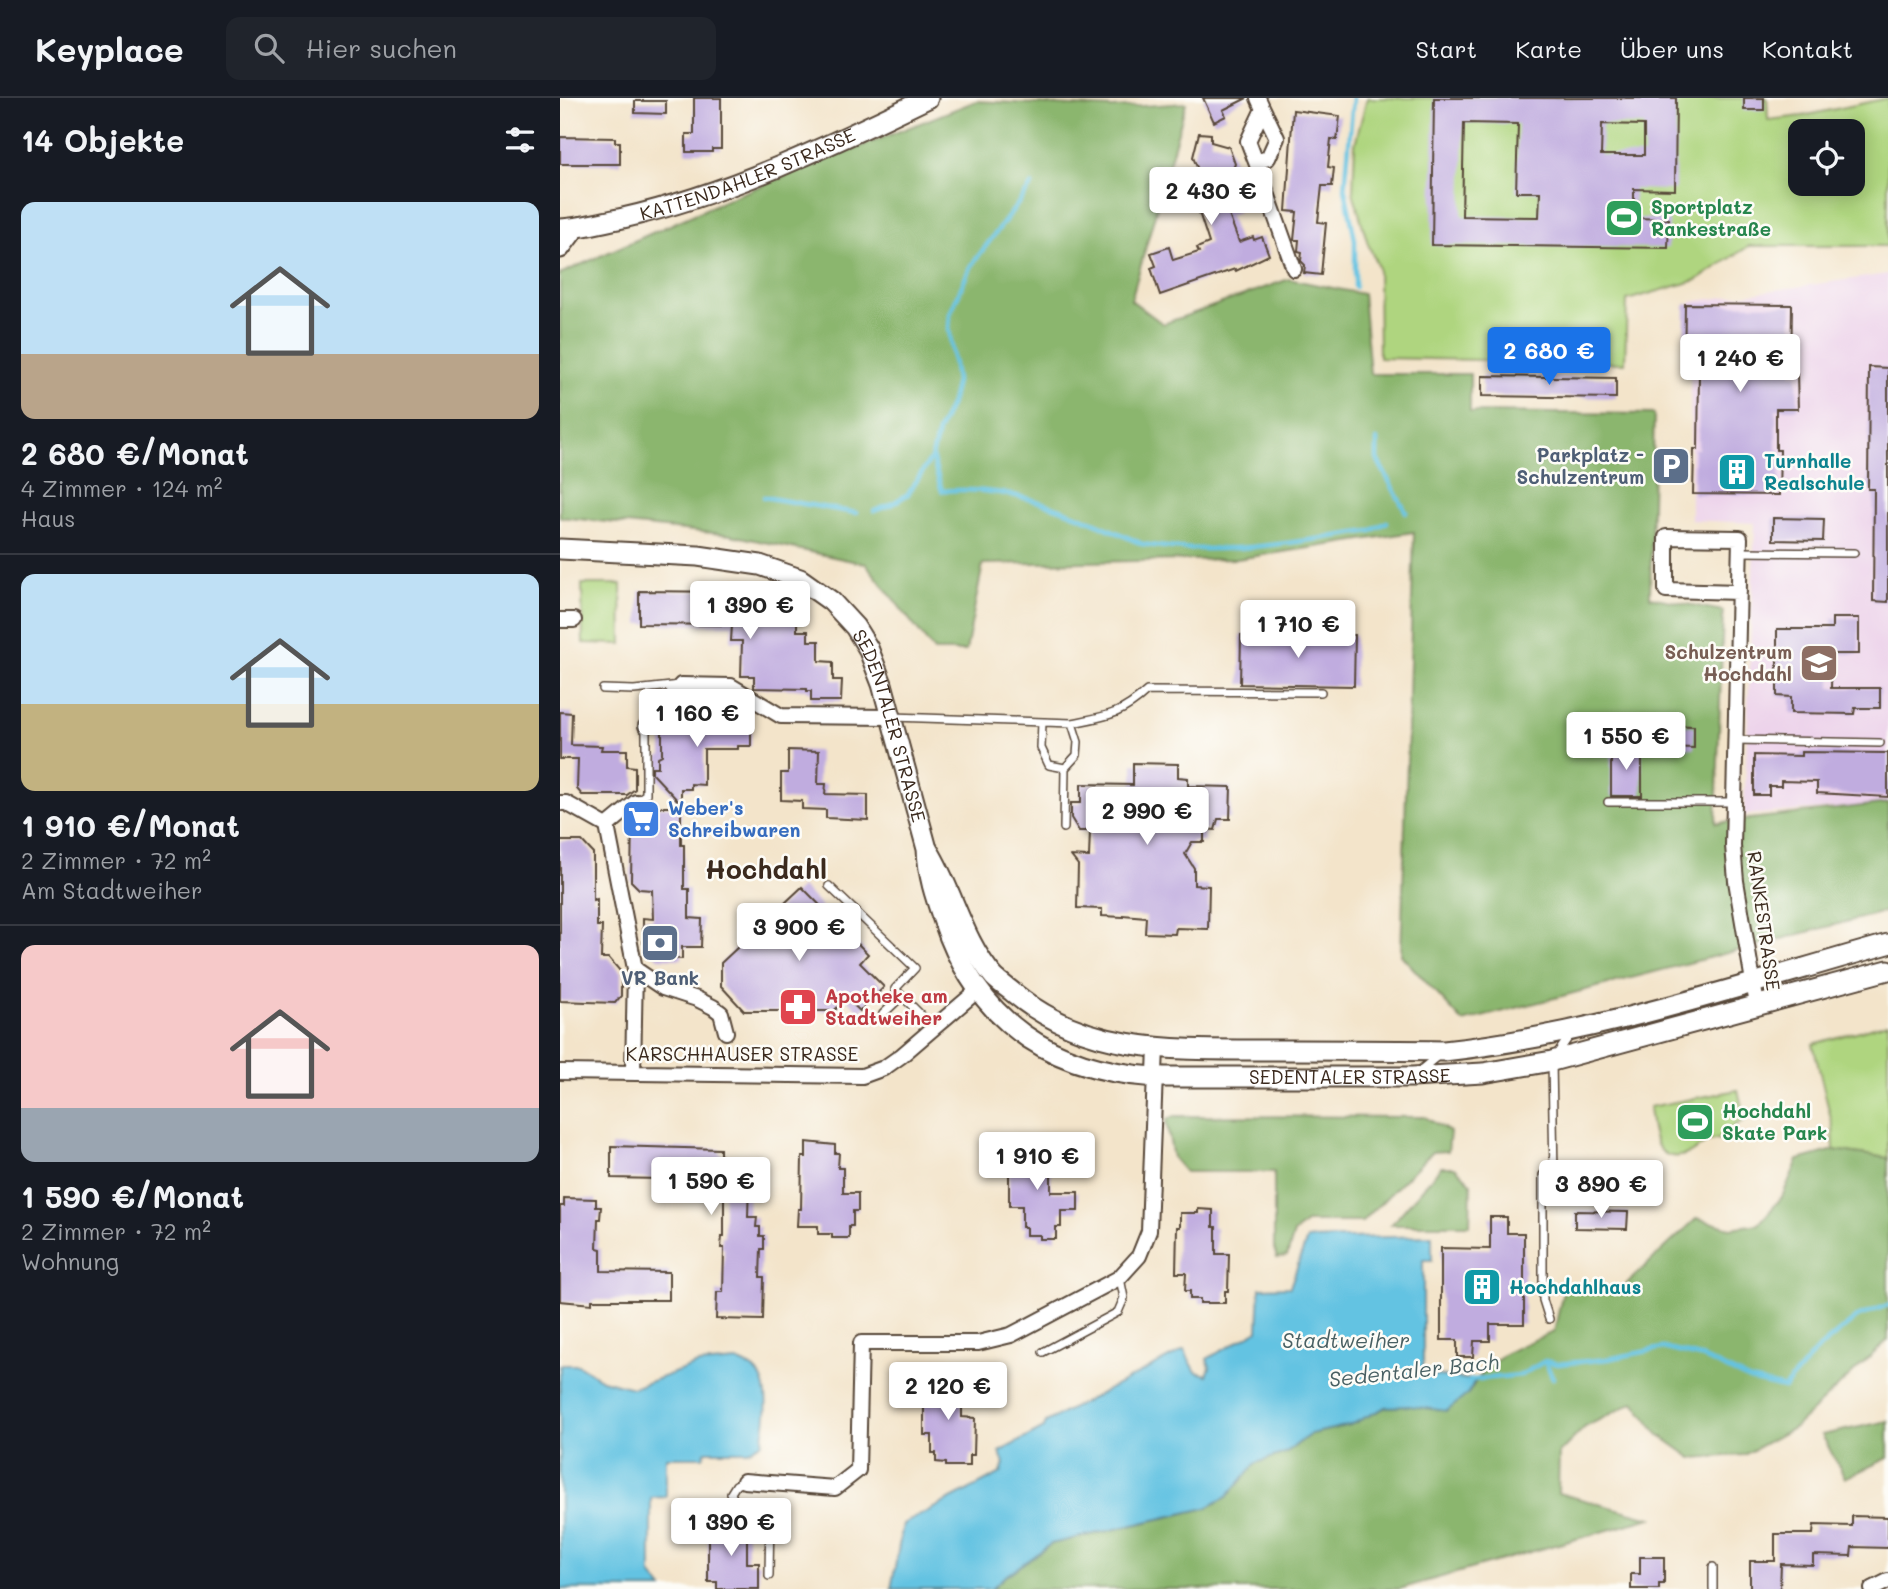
<!DOCTYPE html>
<html lang="de">
<meta charset="utf-8">
<style>
body{margin:0;font-family:Mali,sans-serif;background:#20242c;color:#f1f3f6;height:100vh;display:flex;flex-direction:column;font-size:26px;white-space:nowrap}
*{box-sizing:border-box;margin:0}
p{font-size:23px;color:#9ea1a6}
.icon{flex:none;width:38px;height:38px;fill:none;stroke:currentColor;stroke-width:2;stroke-linecap:round;stroke-linejoin:round}
.map{position:relative;flex:1;overflow:hidden}
.details{display:flex;flex-direction:column;background:#171b24;width:560px}
.details>*{flex:none}
.tools{position:absolute;left:1228px;top:21px;display:grid;gap:14px}
.tools a{display:grid;place-items:center;width:77px;height:77px;border-radius:14px;background:#171b24;box-shadow:0 4px 18px #0003;font-size:35px}
.price{position:absolute;translate:-50% -60px;padding:0 16px;border-radius:7px;background:#fff;color:#222;font-size:23px;line-height:46px;filter:drop-shadow(0 2px 4px #0008)}
.price::after{content:'';position:absolute;left:50%;top:42px;width:21px;height:16px;margin-left:-10px;background:inherit;clip-path:polygon(0 0,100% 0,50% 100%)}
.price.selected{background:#1a73e8;color:#fff}
ul{padding:0;list-style:none}
li{display:grid;align-content:center;gap:14px;height:371px;padding:0 21px}
li+li{border-top:2px solid #363941}
li span{display:grid;place-items:center;height:217px;border-radius:14px;color:#555}
li>.icon{margin-inline-start:auto}
span .icon{width:126px;height:126px;fill:#fffc;stroke-width:1}
li b{font-size:30px}
h2{display:flex;justify-content:space-between;align-items:center;height:84px;padding:0 21px;font-size:30px}
header{display:flex;align-items:center;gap:42px;box-sizing:border-box;height:98px;padding:0 35px;background:#171b24;border-bottom:2px solid #363941}
header strong{font-size:33px}
nav{display:flex;gap:38px;margin-inline-start:auto;font-size:24px}
.search{width:490px;height:63px;background:#20242c;display:flex;align-items:center;gap:18px;box-sizing:border-box;padding:0 24px;border-radius:14px;color:#9ea1a6;font-size:26px}
main{display:flex;flex:1;min-height:0}
.map>svg:first-child{display:block}
.built{fill:#ecd1ea}
.green{fill:#afd57f;stroke:#75804e;stroke-width:2;fill-rule:evenodd}
.forest{fill:#8bb66e;stroke:#637046;stroke-width:2}
.water{fill:#64c3e2;stroke:#507680;stroke-width:2}
.lines{fill:none;stroke-linecap:round;stroke-linejoin:round}
.stream{stroke:#64c3e2;stroke-width:4.5}
.building{fill:#c0acdf;fill-rule:evenodd}
.lane-casing{stroke:#574638;stroke-width:10}
.street-casing{stroke:#574638;stroke-width:18}
.secondary-casing{stroke:#574638;stroke-width:23}
.lane{stroke:#fff;stroke-width:7}
.street{stroke:#fff;stroke-width:14}
.secondary{stroke:#fff;stroke-width:19}
.labels{text-anchor:middle;stroke-width:5;stroke-linejoin:round;paint-order:stroke}
.street-label{font-size:19px;fill:#3b2a1e;stroke:#fdfcf7}
.leisure-label{font-size:19px;font-weight:bold;fill:#27864d;stroke:#fdfcf7;text-anchor:start}
.service-label{font-size:19px;font-weight:bold;fill:#4e5e75;stroke:#fdfcf7;text-anchor:end}
.culture-label{font-size:19px;font-weight:bold;fill:#0d838f;stroke:#fdfcf7;text-anchor:start}
.education-label{font-size:19px;font-weight:bold;fill:#785e54;stroke:#fdfcf7;text-anchor:end}
.shop-label{font-size:19px;font-weight:bold;fill:#366cbe;stroke:#fdfcf7;text-anchor:start}
.health-label{font-size:19px;font-weight:bold;fill:#be3a42;stroke:#fdfcf7;text-anchor:start}
.water-label{font-size:21px;font-style:italic;fill:#496063;stroke:#fdfcf7}
.district-label{font-size:26px;font-weight:bold;fill:#3b2a1e;stroke:#fdfcf7}
</style>
<header>
<strong>Keyplace</strong>
<div class="search"><svg class="icon" aria-label="search" viewBox="0 0 24 24"><circle cx="10" cy="10" r="6"/><path d="M15 15l6 6"/></svg>Hier suchen</div>
<nav><a>Start</a><a>Karte</a><a>Über uns</a><a>Kontakt</a></nav>
</header>
<main>
<section class="details">
<h2>14 Objekte<svg class="icon" aria-label="filters" viewBox="0 0 24 24"><path d="M4 7h16M4 17h16"/><circle cx="9" cy="7" r="2"/><circle cx="15" cy="17" r="2"/></svg></h2>
<ul>
<li><span style="background:linear-gradient(#bfe0f5 70%,#b9a48a 0)"><svg class="icon" aria-label="home" viewBox="0 0 24 24"><path d="M3 11l9-7 9 7M6 9v11h12V9"/></svg></span><div><b>2 680 €/Monat</b><p>4 Zimmer · 124 m²</p><p>Haus</p></div></li>
<li><span style="background:linear-gradient(#bfe0f5 60%,#c2b280 0)"><svg class="icon" aria-label="home" viewBox="0 0 24 24"><path d="M3 11l9-7 9 7M6 9v11h12V9"/></svg></span><div><b>1 910 €/Monat</b><p>2 Zimmer · 72 m²</p><p>Am Stadtweiher</p></div></li>
<li><span style="background:linear-gradient(#f6c9c9 75%,#9aa5b1 0)"><svg class="icon" aria-label="home" viewBox="0 0 24 24"><path d="M3 11l9-7 9 7M6 9v11h12V9"/></svg></span><div><b>1 590 €/Monat</b><p>2 Zimmer · 72 m²</p><p>Wohnung</p></div></li>
</ul>
</section>
<div class="map">
<svg width="1328" height="1491" viewBox="0 0 1328 1491">
<rect width="100%" height="100%" fill="#fdfcf7"/>
<filter id="ink" filterUnits="userSpaceOnUse"><feTurbulence type="fractalNoise" baseFrequency=".0143" numOctaves="2"/><feDisplacementMap in="SourceGraphic" scale="14" xChannelSelector="R" yChannelSelector="G"/><feConvolveMatrix kernelMatrix="1 2 1 2 8 2 1 2 1" color-interpolation-filters="sRGB"/></filter>
<filter id="wash" filterUnits="userSpaceOnUse"><feTurbulence type="fractalNoise" baseFrequency=".00686" numOctaves="4" result="noise"/><feDisplacementMap in="SourceGraphic" scale="28" xChannelSelector="R" yChannelSelector="G"/><feGaussianBlur stdDeviation="1.57" result="paint"/><feColorMatrix in="noise" values="0 0 0 0 0 0 0 0 0 0 0 0 0 0 0 0 0 1.4 0 .05"/><feComposite in="paint" operator="in"/></filter>
<g filter="url(#wash)">
<rect width="100%" height="100%" fill="#f3e4ca"/>
<!-- built -->
<path class="built" d="M1328,176V706L1184,717L1195,425L1131,422L1130,204Z"/>
<!-- green -->
<path class="green" d="M807,0H1207L1208,22L1243,18L1328,0V148H1189L1137,182L1067,202L1065,265L819,260L818,169L808,146L793,94L795,46ZM1241,33H1293V86H1241Z
M22,486H61L62,546L23,545Z
M1328,925V1060L1274,1052L1273,1029L1253,946Z
M1178,992L1185,1022C1170,1027 1171,1035 1159,1041C1156,1042 1152,1042 1149,1043C1142,1046 1136,1052 1130,1055C1094,1070 1092,1034 1089,1009Z"/>
<!-- forest -->
<path class="forest" d="M416,3L553,10L626,5L571,202L603,226L729,181L803,196L810,276H910V314L1094,316L1090,499L1163,513L1156,725L1328,705V813L903,924L841,857L854,434L677,461L423,466L406,553H374L306,466L171,437L0,419V176L175,98Z
M615,1018L865,1019L890,1034L888,1053L872,1054L802,1124H747L734,1135L727,1158L717,1160L714,1150V1074H625L613,1060L606,1022Z
M1274,1052L1328,1060V1242L1235,1329L1184,1357L1132,1360L1098,1336L1074,1304L1025,1329L999,1355L998,1395L1091,1420L839,1491H431L444,1479L491,1446L646,1410L667,1399L696,1365L725,1355L751,1336L790,1327L826,1309L849,1308L908,1296C927,1259 958,1248 994,1234L1004,1189L1061,1191L1137,1120L1170,1130L1199,1126L1222,1099L1238,1062Z
M881,1069H895L911,1085L910,1127H831Z
M1328,1323V1360L1285,1380L1262,1337Z"/>
<!-- water -->
<path class="water" d="M872,1138V1162H863V1276L915,1282L908,1296L887,1313L849,1308L826,1309L790,1327L751,1336L725,1355L696,1365L667,1399L646,1410L491,1446L444,1479L431,1491H331L343,1426L441,1375L444,1365L439,1354L484,1330L486,1324L624,1252L636,1274L647,1277L650,1269L647,1261L698,1232L700,1190L730,1189L747,1141Z
M177,1263C183,1266 193,1269 197,1274C212,1290 206,1325 202,1344L188,1353H146L143,1359H106V1399L91,1400V1476L103,1491H0V1267H18L42,1282L73,1290L138,1266Z"/>
<g class="lines">
<!-- stream -->
<path class="stream" d="M793,0L785,91L795,142V189
M817,342V361L846,414
M372,359L382,393C456,386 516,416 582,446C659,459 734,444 811,433L827,424
M204,399L296,415
M314,413L330,407L348,396L372,359L378,334L391,305L396,283L389,230L390,216L410,169L472,87
M985,1263L993,1280
M910,1282L961,1277L985,1263L998,1266L1048,1261L1103,1250L1144,1260L1190,1282L1224,1290L1255,1254L1297,1219L1328,1207"/>
</g>
<g id="blocks">
<!-- building -->
<path class="building" d="M134,0H161V51H152V54H126V36H134Z
M643,0H687L663,12L666,18L654,24Z
M874,0H1116L1115,92L1074,91V120L1109,121L1108,150L872,147ZM904,25L958,26L956,94H980L979,119L902,118ZM1042,26L1084,27V57H1041Z
M1184,0H1204V12H1184Z
M75,3H106V16L75,15Z
M733,12L780,18L777,42L771,41L768,69L774,70L772,88H762L758,124L766,125L761,177L744,175L745,167L741,163L742,154L738,153L739,142H734L737,114L726,113Z
M639,35L651,36V44L669,49L675,66L661,99L683,92L688,106L676,109L678,114L669,117L679,144L693,139L694,142L702,139L709,157L676,173L675,171L600,197L591,170L596,168L591,155L609,149L613,162L639,154L637,150L649,145L635,102L648,98L633,59Z
M0,39L55,40V44H60V66H0Z
M1125,206L1232,207L1231,276H1237L1238,311H1216V352H1220L1219,397L1133,396L1134,351H1138L1139,274H1124Z
M1309,269L1328,270V504L1313,503L1314,391H1308Z
M922,278L1056,280V300L922,298Z
M1213,420L1264,421L1263,443L1213,442Z
M79,493L172,494V512L197,513V523H237V533H248V543H259V563L273,564V582H282L281,603H251V593H247V591L194,590V578H181L182,543H171L172,527L79,526Z
M1272,520H1299V556H1272L1271,590H1320V610H1295L1294,616L1231,615V599L1217,598V531H1272Z
M681,537H795L794,588L680,586Z
M0,614L12,615L11,647L42,648L41,652H67V668L75,669V691L67,697H22L17,691L18,661H0Z
M144,619H191V648H178V651H144V687L131,686V691H121V706L92,675V669H98V659L102,657V629H120V624H145Z
M1106,627L1134,628V650L1106,649Z
M1051,651H1082V698H1051Z
M228,652L259,653L258,686H266L265,696L308,697V722L266,720V712L242,711V703L221,702V675H228Z
M1241,654L1328,655V699L1257,695V684L1221,683V688H1209V697H1194V657L1241,658Z
M573,665L618,666V679L628,680V688L671,689L670,721H658L655,732L644,731V744H632L625,756L634,770V787L649,788L648,831L616,830L615,836L585,835L586,819L563,817V819L542,818V811L517,810L518,767L511,758L529,759L530,733H519L511,720V705H521V686L573,687Z
M86,709H121V747H124V791H129V820L142,821L141,849H122V861L98,860L83,845V820L93,821L92,792L79,791L71,783L72,723Z
M0,743H22L33,755V802L37,801V828H42L41,860H49L61,874V898L55,905L0,903Z
M242,789L308,856L300,865L324,889L300,913L286,900L274,913H184L161,888V865Z
M246,1044L275,1047V1055H279L278,1070H283V1095H298V1113H293V1128H289V1140H272V1136H258V1128H237L238,1111H241L242,1059H246Z
M454,1044L483,1048V1056H486V1071H491V1094H518V1113H501V1129H496V1141H480V1137H466V1129H462V1108H449V1060H454Z
M51,1048L160,1051V1056L189,1084L188,1119H197L196,1129H200V1138H204V1151H201L200,1179H204L203,1222L156,1221L157,1194H163L164,1150H161L162,1138H164V1094L153,1082L51,1080Z
M4,1100L36,1101V1109H41L40,1121H38L37,1150L41,1151V1173L109,1174V1202H32V1206L0,1203V1108H4Z
M638,1111L653,1112V1129H656V1156H669L668,1193H665V1205H640V1201H630V1193H625L626,1175H616L617,1129H620V1115H638Z
M1015,1113L1068,1114L1067,1131L1015,1130Z
M930,1119H947V1135H964V1226H930V1243H914L913,1259H897V1242H881V1150L930,1151Z
M385,1277H399V1294H402V1319L415,1320L414,1357H410V1368H386V1365L376,1364V1355H372V1337H364V1292H367V1279H385Z
M1292,1418L1328,1419V1450L1292,1449L1291,1458L1253,1457V1467L1221,1466L1220,1491H1190V1463H1215V1436H1253L1254,1427L1292,1428Z
M170,1423H187V1465H199V1491H157V1484H148V1439H152V1426H170Z
M1080,1459H1104V1486H1099V1491H1071V1476H1080Z"/>
</g>
</g>
<g filter="url(#ink)">
<use href="#blocks" fill-opacity="0" stroke="#574638" stroke-width="2"/>
<g class="lines">
<!-- lane casing -->
<g class="lane-casing">
<path id="lane" d="M1180,454L1294,455
M43,591L74,592L121,587
M333,619L512,625C547,618 561,617 587,593L761,594
M482,624L481,650L489,667L505,670L517,657L518,644L512,625
M1176,642L1320,645
M76,703L86,696V628
M1048,704H1174
M504,730L505,670
M269,788L355,870L335,891L374,930
M323,916L342,898
M858,974L879,957
M989,1221L983,1202V1077H994L992,963L1011,936
M483,1254L558,1214L564,1200L560,1180
M184,1383L176,1387L171,1395C177,1415 192,1413 210,1413L209,1478
M1153,1491V1469"/>
</g>
<!-- street casing -->
<g class="street-casing">
<path id="street" d="M703,11L717,40L708,60L696,64L734,171
M696,64L688,43L703,11L698,0
M1179,494L1106,492V439L1180,440L1173,748L1176,783L1197,907
M0,522H14
M86,628L121,587L171,588L221,618L331,619
M0,705H6L47,728L75,871L73,975
M47,728L76,704
M75,871L103,890L137,901L153,909L161,915L166,934
M0,974L302,978L324,970L341,958L418,892
M184,1383L275,1390L298,1372L301,1245H418L451,1237L559,1180L579,1158L589,1133L596,949
M1312,1491L1328,1483"/>
</g>
<!-- secondary casing -->
<g class="secondary-casing">
<g id="secondary">
<path id="s1" d="M0,131C22,130 42,124 63,120C169,96 271,47 368,0"/>
<path d="M0,150L15,130"/>
<path id="s2" d="M0,451L138,458L200,467L240,481L271,503L295,529L308,550L322,586L367,751C368,778 375,798 384,824C418,924 491,972 595,979H852L923,975L992,963L1328,872"/>
<path d="M368,752C393,792 402,842 434,879C440,885 448,890 455,896C534,961 633,951 730,952C781,952 833,952 884,953C1036,937 1181,887 1328,846"/>
</g>
</g>
<!-- lane -->
<use href="#lane" class="lane"/>
<!-- street -->
<use href="#street" class="street"/>
<!-- secondary -->
<use href="#secondary" class="secondary"/>
</g>
</g>
<!-- icons -->
<defs>
<g id="stadium-square" transform="scale(2.0125)"><rect x="-9" y="-9" width="18" height="18" rx="4" fill="#2e9e5b" stroke="#fdfcf7"/><path d="M0-5a6.5 5 0 1 0 0 10a6.5 5 0 1 0 0-10ZM-3.5-1.8h7v3.6h-7Z" fill="#fff"/></g>
<g id="parking-square" transform="scale(2.0125)"><rect x="-9" y="-9" width="18" height="18" rx="4" fill="#5c6f8a" stroke="#fdfcf7"/><path d="M-3.5-5.5H1a3.5 3.5 0 0 1 0 7H-1V5.5H-3.5ZM-1-3.4V-.6H.8a1.4 1.4 0 0 0 0-2.8Z" fill="#fff"/></g>
<g id="building-square" transform="scale(2.0125)"><rect x="-9" y="-9" width="18" height="18" rx="4" fill="#0f9aa8" stroke="#fdfcf7"/><path d="M-4-6H4V6H1V3H-1V6H-4ZM-2.5-4.3h1.7v1.8h-1.7ZM.8-4.3h1.7v1.8H.8ZM-2.5-1h1.7V.8h-1.7ZM.8-1h1.7V.8H.8Z" fill="#fff"/></g>
<g id="school-square" transform="scale(2.0125)"><rect x="-9" y="-9" width="18" height="18" rx="4" fill="#8d6e63" stroke="#fdfcf7"/><path d="M0-5L7-2L0 1L-7-2ZM-4 1L0 2.5L4 1V4Q0 6-4 4Z" fill="#fff"/></g>
<g id="supermarket-square" transform="scale(2.0125)"><rect x="-9" y="-9" width="18" height="18" rx="4" fill="#3f7fe0" stroke="#fdfcf7"/><path d="M-6-5.5h2.5l.6 2H6L4.5 2H-2.5L-4.4-4H-6ZM-1.5 3.2a1.3 1.3 0 1 0 .1 0ZM3 3.2a1.3 1.3 0 1 0 .1 0Z" fill="#fff"/></g>
<g id="bank-square" transform="scale(2.0125)"><rect x="-9" y="-9" width="18" height="18" rx="4" fill="#5c6f8a" stroke="#fdfcf7"/><path d="M-6-4H6V4H-6ZM0-2.3a2.3 2.3 0 1 0 0 4.6a2.3 2.3 0 1 0 0-4.6Z" fill="#fff"/></g>
<g id="pharmacy-square" transform="scale(2.0125)"><rect x="-9" y="-9" width="18" height="18" rx="4" fill="#e0444e" stroke="#fdfcf7"/><path d="M-2-6h4v4h4v4h-4v4h-4v-4h-4v-4h4Z" fill="#fff"/></g>
</defs>
<g fill-rule="evenodd">
<use href="#stadium-square" x="1064" y="120"/>
<use href="#parking-square" x="1111" y="368"/>
<use href="#building-square" x="1177" y="374"/>
<use href="#school-square" x="1259" y="565"/>
<use href="#supermarket-square" x="81" y="721"/>
<use href="#bank-square" x="100" y="845"/>
<use href="#pharmacy-square" x="238" y="909"/>
<use href="#stadium-square" x="1135" y="1024"/>
<use href="#building-square" x="922" y="1189"/>
</g>
<g class="labels">
<!-- street labels -->
<g class="street-label">
<text dy="7" stroke="none"><textPath href="#s1" startOffset="196">KATTENDAHLER STRASSE</textPath></text>
<text dy="7" stroke="none"><textPath href="#s2" startOffset="422">SEDENTALER STRASSE</textPath></text>
<text transform="translate(1204 823) rotate(82)" y="7">RANKESTRASSE</text>
<text x="182" y="963">KARSCHHAUSER STRASSE</text>
<text dy="7" stroke="none"><textPath href="#s2" startOffset="1101">SEDENTALER STRASSE</textPath></text>
</g>
<!-- leisure labels -->
<g class="leisure-label">
<text x="1091" y="116">Sportplatz<tspan x="1091" dy="22">Rankestraße</tspan></text>
<text x="1162" y="1020">Hochdahl<tspan x="1162" dy="22">Skate Park</tspan></text>
</g>
<!-- service labels -->
<g class="service-label">
<text x="1084" y="364">Parkplatz -<tspan x="1084" dy="22">Schulzentrum</tspan></text>
<text x="100" y="887" text-anchor="middle">VR Bank</text>
</g>
<!-- culture labels -->
<g class="culture-label">
<text x="1204" y="370">Turnhalle<tspan x="1204" dy="22">Realschule</tspan></text>
<text x="949" y="1196">Hochdahlhaus</text>
</g>
<!-- education labels -->
<g class="education-label">
<text x="1232" y="561">Schulzentrum<tspan x="1232" dy="22">Hochdahl</tspan></text>
</g>
<!-- shop labels -->
<g class="shop-label">
<text x="108" y="717">Weber's<tspan x="108" dy="22">Schreibwaren</tspan></text>
</g>
<!-- health labels -->
<g class="health-label">
<text x="265" y="905">Apotheke am<tspan x="265" dy="22">Stadtweiher</tspan></text>
</g>
<!-- water labels -->
<g class="water-label">
<text x="786" y="1250">Stadtweiher</text>
<text transform="translate(854 1273) rotate(-6)" y="7">Sedentaler Bach</text>
</g>
<!-- district labels -->
<g class="district-label">
<text x="206" y="781">Hochdahl</text>
</g>
</g>
</svg>
<div class="tools">
<a><svg class="icon" aria-label="locate" viewBox="0 0 24 24"><circle cx="12" cy="12" r="6"/><path d="M12 2v4M12 18v4M2 12h4M18 12h4"/></svg></a>
</div>
<b class="price" style="left:651px;top:129px">2 430 €</b>
<b class="price selected" style="left:989px;top:289px">2 680 €</b>
<b class="price" style="left:1180px;top:296px">1 240 €</b>
<b class="price" style="left:190px;top:543px">1 390 €</b>
<b class="price" style="left:738px;top:562px">1 710 €</b>
<b class="price" style="left:137px;top:651px">1 160 €</b>
<b class="price" style="left:1066px;top:674px">1 550 €</b>
<b class="price" style="left:587px;top:749px">2 990 €</b>
<b class="price" style="left:239px;top:865px">3 900 €</b>
<b class="price" style="left:477px;top:1094px">1 910 €</b>
<b class="price" style="left:151px;top:1119px">1 590 €</b>
<b class="price" style="left:1041px;top:1122px">3 890 €</b>
<b class="price" style="left:388px;top:1324px">2 120 €</b>
<b class="price" style="left:171px;top:1460px">1 390 €</b>
</div>
</main>
